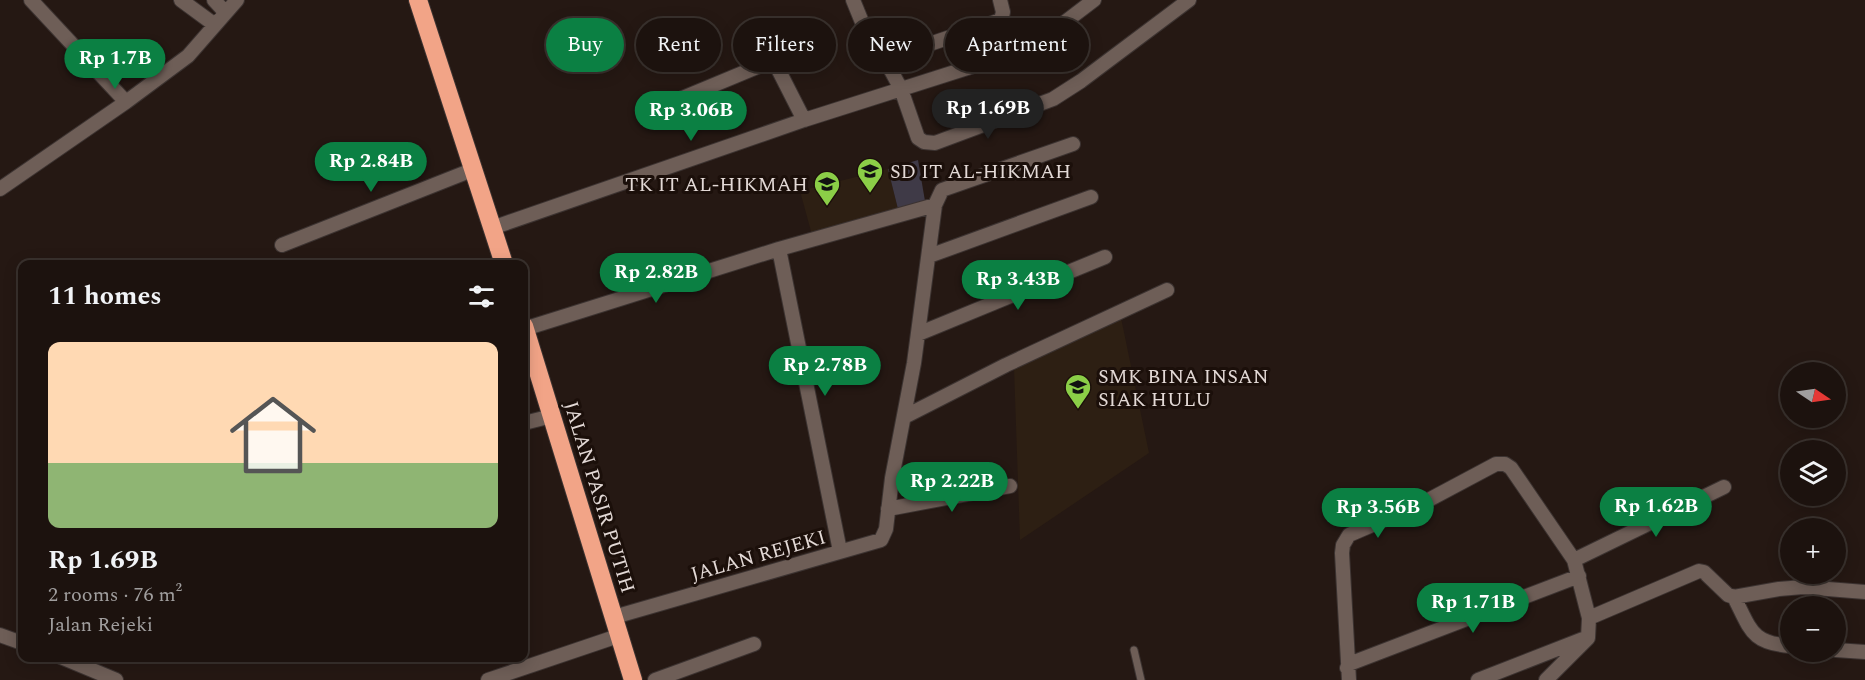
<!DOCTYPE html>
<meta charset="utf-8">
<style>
body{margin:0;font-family:Spectral,serif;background:#29201c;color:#f1f3f6;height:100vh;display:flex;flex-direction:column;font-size:22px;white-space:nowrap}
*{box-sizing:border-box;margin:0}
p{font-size:20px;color:#a09e9e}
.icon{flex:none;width:33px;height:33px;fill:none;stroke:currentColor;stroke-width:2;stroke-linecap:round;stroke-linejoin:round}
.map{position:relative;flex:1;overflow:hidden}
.sheet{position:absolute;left:18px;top:260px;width:510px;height:402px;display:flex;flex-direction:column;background:#1c120e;border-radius:12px;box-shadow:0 3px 15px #0003,0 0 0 2px #3a322e}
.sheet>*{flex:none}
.top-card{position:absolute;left:546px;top:18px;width:570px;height:54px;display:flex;gap:12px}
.needle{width:39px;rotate:103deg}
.buttons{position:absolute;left:1780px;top:362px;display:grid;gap:12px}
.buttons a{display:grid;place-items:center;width:66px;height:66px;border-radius:50%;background:#1c120e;box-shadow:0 3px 15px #0003,0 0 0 2px #3a322e;font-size:30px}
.price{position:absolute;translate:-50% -51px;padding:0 14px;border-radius:21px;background:#0b8043;color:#fff;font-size:20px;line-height:39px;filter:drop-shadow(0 2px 3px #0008)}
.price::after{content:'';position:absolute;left:50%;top:36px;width:18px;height:14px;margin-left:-9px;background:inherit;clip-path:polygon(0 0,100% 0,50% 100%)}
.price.current{background:#222;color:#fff}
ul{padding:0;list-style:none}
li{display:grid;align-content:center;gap:12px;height:318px;padding:0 30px}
li span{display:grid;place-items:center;height:186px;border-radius:12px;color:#555}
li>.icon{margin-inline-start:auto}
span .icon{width:108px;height:108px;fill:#fffc;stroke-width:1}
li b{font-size:26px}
h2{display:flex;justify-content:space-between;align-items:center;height:72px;padding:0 30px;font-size:26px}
.tag{padding:0 21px;border-radius:27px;background:#1c120e;box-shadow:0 3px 15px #0003,0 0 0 2px #3a322e;font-size:21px;line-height:54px}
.tag.current{background:#0b8043;color:#fff}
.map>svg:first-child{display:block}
.education{fill:#2d1f13}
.building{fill:#3f3a47}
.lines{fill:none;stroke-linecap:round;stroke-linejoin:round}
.lane-casing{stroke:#3c3331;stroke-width:9}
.street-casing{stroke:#3c3331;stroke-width:16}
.highway-casing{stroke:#3c3331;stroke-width:20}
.lane{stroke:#6e5e57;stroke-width:7}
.street{stroke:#6e5e57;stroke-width:14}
.highway{stroke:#f2a487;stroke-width:18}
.labels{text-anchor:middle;stroke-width:6;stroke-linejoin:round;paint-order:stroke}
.poi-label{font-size:20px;fill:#e3d9d6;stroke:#1b0f0a;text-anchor:start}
.street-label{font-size:20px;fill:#e3d9d6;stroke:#1b0f0a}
</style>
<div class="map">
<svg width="1865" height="680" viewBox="0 0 1865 680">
<rect width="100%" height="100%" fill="#251813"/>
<!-- education -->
<path class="education" d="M888,169L898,209L812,235L800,191Z
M1120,313L1149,453L1020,540L1014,368Z"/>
<!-- building -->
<path class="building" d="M918,160L925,201L898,209L888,169Z"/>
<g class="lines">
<!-- lane casing -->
<g class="lane-casing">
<path id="lane" d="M1134,650L1141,680"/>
</g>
<!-- street casing -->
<g class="street-casing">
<path id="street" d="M31,0L126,102
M181,0L215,25
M214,0L225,12
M853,0L864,27L881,52L901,89L918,138L924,142L935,143L1053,99L1081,81L1189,0
M885,59L1001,20L1003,12L1000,0
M649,112L769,62L776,65L804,120
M0,189L126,102L188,56L237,0
M492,228L804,120L1024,50L1048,35L1094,0
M282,245L472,170
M779,249L840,551
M929,256L1091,197
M524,329L779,249L935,205
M918,334L1105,257
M904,417L1006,365L1167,290
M524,423L552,416
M888,509L1010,486
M1574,560L1724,487
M1734,597C1751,630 1751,643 1791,646
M614,617L881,540L886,529L892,478L914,363L935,205L942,190L1073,144
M1589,618L1699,571L1704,572L1728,595L1734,597L1779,589L1803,587L1865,592
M0,635L22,643
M1836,650L1865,652
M61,657L116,680
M1347,668L1349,664L1579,576
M488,680L621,635
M655,680L754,644
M1349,680L1342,553L1343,545L1349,535L1421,504L1496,464H1505L1511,468L1574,560L1589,618L1588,638L1546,680
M1478,680L1583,639"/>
</g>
<!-- highway casing -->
<g class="highway-casing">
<path id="highway" d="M418,0L504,264
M524,326L633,680"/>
</g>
<!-- lane -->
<use href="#lane" class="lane"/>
<!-- street -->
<use href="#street" class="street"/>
<!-- highway -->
<use href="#highway" class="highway"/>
</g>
<!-- icons -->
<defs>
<g id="school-pin" transform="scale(1.35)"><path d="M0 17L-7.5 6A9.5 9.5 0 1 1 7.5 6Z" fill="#8bce47" stroke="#1b0f0a"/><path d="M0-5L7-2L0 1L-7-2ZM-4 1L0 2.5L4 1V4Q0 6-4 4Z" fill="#111"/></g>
</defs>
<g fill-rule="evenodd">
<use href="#school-pin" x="870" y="171"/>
<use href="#school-pin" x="827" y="184"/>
<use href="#school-pin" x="1078" y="387"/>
</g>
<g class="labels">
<!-- poi labels -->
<g class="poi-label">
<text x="890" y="178">SD IT AL-HIKMAH</text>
<text x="808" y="191" text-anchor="end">TK IT AL-HIKMAH</text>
<text x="1098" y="383">SMK BINA INSAN<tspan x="1098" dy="23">SIAK HULU</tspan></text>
</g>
<!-- street labels -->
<g class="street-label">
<text transform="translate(600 497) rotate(73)" y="7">JALAN PASIR PUTIH</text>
<text transform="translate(758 555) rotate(-16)" y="7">JALAN REJEKI</text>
</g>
</g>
</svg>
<div class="buttons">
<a><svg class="needle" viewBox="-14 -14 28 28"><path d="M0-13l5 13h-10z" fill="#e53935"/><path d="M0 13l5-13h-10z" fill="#a09e9e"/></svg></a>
<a><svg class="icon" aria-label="layers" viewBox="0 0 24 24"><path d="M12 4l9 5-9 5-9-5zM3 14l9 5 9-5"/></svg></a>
<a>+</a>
<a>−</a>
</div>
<b class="price" style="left:115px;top:90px">Rp 1.7B</b>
<b class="price current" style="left:988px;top:140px">Rp 1.69B</b>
<b class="price" style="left:691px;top:142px">Rp 3.06B</b>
<b class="price" style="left:371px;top:193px">Rp 2.84B</b>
<b class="price" style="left:656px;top:304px">Rp 2.82B</b>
<b class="price" style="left:1018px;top:311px">Rp 3.43B</b>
<b class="price" style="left:825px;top:397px">Rp 2.78B</b>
<b class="price" style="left:952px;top:513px">Rp 2.22B</b>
<b class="price" style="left:1656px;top:538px">Rp 1.62B</b>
<b class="price" style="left:1378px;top:539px">Rp 3.56B</b>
<b class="price" style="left:1473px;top:634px">Rp 1.71B</b>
<div class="top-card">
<a class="tag current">Buy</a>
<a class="tag">Rent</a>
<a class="tag">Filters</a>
<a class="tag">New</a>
<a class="tag">Apartment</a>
</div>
<section class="sheet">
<h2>11 homes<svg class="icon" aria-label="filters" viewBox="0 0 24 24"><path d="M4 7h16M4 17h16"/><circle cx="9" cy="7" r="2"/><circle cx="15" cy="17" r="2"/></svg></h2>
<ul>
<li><span style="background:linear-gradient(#ffd9b3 65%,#8fb573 0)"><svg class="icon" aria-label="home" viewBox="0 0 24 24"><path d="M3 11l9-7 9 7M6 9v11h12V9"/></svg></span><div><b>Rp 1.69B</b><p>2 rooms · 76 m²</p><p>Jalan Rejeki</p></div></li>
</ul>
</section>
</div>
